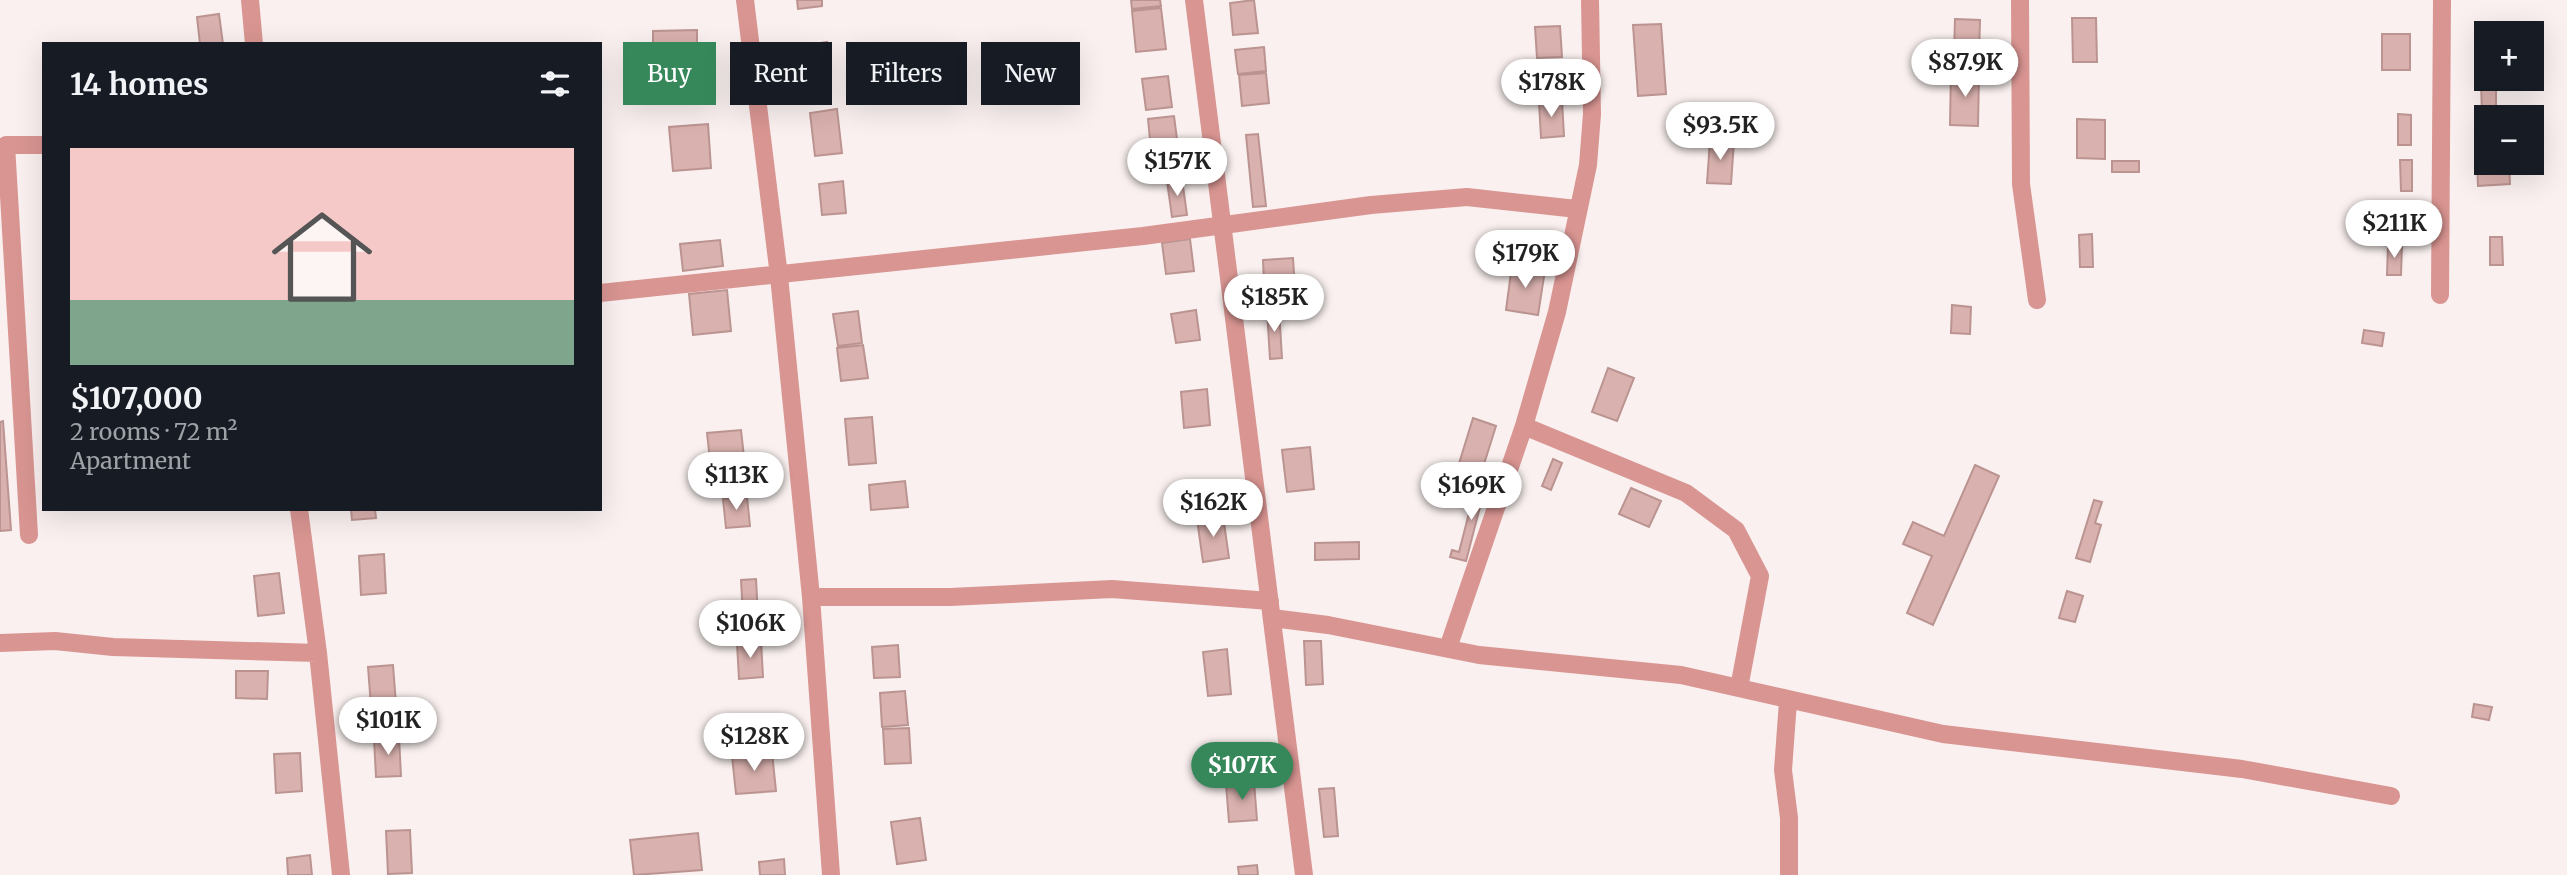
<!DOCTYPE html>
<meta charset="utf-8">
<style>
body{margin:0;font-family:Merriweather,serif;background:#20242c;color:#f1f3f6;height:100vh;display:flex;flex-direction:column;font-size:26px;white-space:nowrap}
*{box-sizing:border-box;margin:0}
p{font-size:23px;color:#9ea1a6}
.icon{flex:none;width:38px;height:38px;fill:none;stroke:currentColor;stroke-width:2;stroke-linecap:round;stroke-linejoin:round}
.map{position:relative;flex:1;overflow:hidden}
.sheet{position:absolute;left:42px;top:42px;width:560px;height:469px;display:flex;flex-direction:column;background:#171b24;border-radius:0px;box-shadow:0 7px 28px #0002}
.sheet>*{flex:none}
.banner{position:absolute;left:623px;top:42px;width:665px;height:63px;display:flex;gap:14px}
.controls{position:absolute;left:2474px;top:21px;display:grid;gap:14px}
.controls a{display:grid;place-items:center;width:70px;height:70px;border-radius:0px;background:#171b24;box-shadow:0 7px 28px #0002;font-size:35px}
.price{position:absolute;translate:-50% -60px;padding:0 16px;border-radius:24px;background:#fff;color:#222;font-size:23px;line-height:46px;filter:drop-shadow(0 2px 4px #0008)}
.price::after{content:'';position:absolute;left:50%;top:42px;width:21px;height:16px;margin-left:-10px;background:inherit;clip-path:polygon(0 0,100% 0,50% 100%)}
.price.on{background:#36885a;color:#fff}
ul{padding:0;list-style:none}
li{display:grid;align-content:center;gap:14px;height:371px;padding:0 28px}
li span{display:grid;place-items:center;height:217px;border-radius:0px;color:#555}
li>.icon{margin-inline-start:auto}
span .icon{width:126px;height:126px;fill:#fffc;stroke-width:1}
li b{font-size:30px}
h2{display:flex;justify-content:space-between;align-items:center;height:84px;padding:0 28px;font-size:30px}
.tag{padding:0 24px;border-radius:0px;background:#171b24;box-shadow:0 7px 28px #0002;font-size:24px;line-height:63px}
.tag.on{background:#36885a;color:#fff}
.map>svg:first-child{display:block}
.building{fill:#d9b1ae;stroke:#bb9491;stroke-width:2}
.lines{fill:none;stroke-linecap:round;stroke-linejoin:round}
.minor{stroke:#d99592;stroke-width:18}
</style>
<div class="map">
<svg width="2567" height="875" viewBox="0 0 2567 875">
<rect width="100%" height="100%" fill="#f9f0ef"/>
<!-- building -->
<path class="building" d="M797,0H822V6L798,9Z
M1131,0H1160L1161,6L1132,9Z
M1254,0L1258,33L1233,35L1230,3Z
M1161,8L1166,49L1136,52L1132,11Z
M219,14L223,44H200L197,17Z
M2072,18H2096L2097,62H2073Z
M1955,19L1980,20L1979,54L1954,53Z
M1661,24L1666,94L1638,96L1633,25Z
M1560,26L1562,57L1537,58L1535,27Z
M697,30V47H653V31Z
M2479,33H2504H2487V69H2479Z
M2382,34H2410V70H2382Z
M827,42L831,70L806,73L802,46Z
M1264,47L1266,71L1238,74L1235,50Z
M1951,72H1979L1978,126L1950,125Z
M1266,73L1269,103L1242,106L1239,75Z
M1168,76L1172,107L1146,110L1142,79Z
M2481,80H2496V116H2482Z
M1562,101L1564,136L1541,138L1539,102Z
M837,109L842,153L815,156L810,113Z
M2398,114L2411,115V145H2398Z
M1174,116L1178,147L1151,150L1148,119Z
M2077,119L2105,120V159L2077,158Z
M708,124L711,168L673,171L669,127Z
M1258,134L1266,206L1253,207L1246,135Z
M1710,140L1734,141L1731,184L1707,183Z
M2400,160H2412V191H2401Z
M2112,161H2139V172H2112Z
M2477,161L2509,163L2510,184L2478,186Z
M1182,179L1187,215L1172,217L1167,181Z
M843,181L846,213L822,215L819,184Z
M2092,234L2093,267H2080L2079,235Z
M2490,237H2502L2503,265H2490Z
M1190,239L1194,271L1166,274L1162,243Z
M720,240L723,266L683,271L680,244Z
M2388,244L2402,245L2401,275H2387Z
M1293,258L1296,305L1265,307L1263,260Z
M1512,265L1545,270L1538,315L1506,310Z
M727,290L731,331L693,335L689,294Z
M1952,305L1971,307L1970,334L1951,333Z
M1279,309L1282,358L1270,359L1267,310Z
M1196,310L1200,340L1176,343L1171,314Z
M858,311L862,343L838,346L833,314Z
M2364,330L2384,333L2382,346L2362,343Z
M863,345L868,378L841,381L837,348Z
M1608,368L1634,378L1617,421L1592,412Z
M1207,389L1210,425L1184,428L1181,392Z
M872,417L876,463L849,465L845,419Z
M1473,418L1496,426L1480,477L1457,470Z
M3,421L11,530L0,531V422Z
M741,430L745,466L711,469L707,433Z
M1310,447L1314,489L1287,492L1282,450Z
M1553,459L1562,463L1551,490L1542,486Z
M1975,465L1999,476L1933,625L1907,613L1932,556L1903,544L1913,522L1944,536Z
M1478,478L1487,480L1466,561L1450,557L1452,550L1459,552Z
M905,481L908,507L871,510L869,485Z
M1631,488L1661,501L1649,527L1619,514Z
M747,497L750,526L726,528L723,499Z
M2094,500L2102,502L2095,523L2101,525L2090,562L2076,558Z
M351,509H375L376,518L352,520Z
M1223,516L1229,558L1203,562L1197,519Z
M1359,542V559L1315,560V543Z
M384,554L386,593L361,595L359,556Z
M279,573L284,613L258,616L254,576Z
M756,579L758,615L743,616L741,580Z
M2067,591L2083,596L2075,622L2059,618Z
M761,641L763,677L739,679L737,643Z
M1304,641H1321L1323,684L1306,685Z
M898,645L900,677L874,678L872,647Z
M1227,649L1231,694L1208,696L1203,652Z
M393,665L396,704L371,706L368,667Z
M236,671H268L267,699L236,698Z
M905,691L908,725L882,727L880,693Z
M2474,704L2492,707L2489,720L2472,717Z
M909,728L911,763L885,764L883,729Z
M399,737L401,776L376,777L374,739Z
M772,752L776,791L736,794L732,756Z
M300,753L302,791L276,793L274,754Z
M1254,782L1257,820L1229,822L1226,784Z
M1334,788L1338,836L1324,837L1319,789Z
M920,818L926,860L897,864L891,822Z
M410,830L412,873L388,874L386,831Z
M698,833L702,870L634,875L630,840Z
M310,855L312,875H288L287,858Z
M784,859L785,875H760L759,862Z
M1257,865L1258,875H1239L1238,867Z"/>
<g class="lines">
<!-- minor -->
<path class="minor" d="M250,0L254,44
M745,0L779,276L811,597L831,875
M1194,0L1304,875
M2020,0L2021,184L2037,300
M600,293L1143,236L1371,205L1467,197L1577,209
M2440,295L2442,0
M1524,426L1686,493L1736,530L1760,576L1739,688
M299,509L318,653L341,875
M29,535L6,145H44
M811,597H950L1112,589L1270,601
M1272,618L1328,625L1479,655L1681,675L1943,734L2242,769L2391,796
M0,643L55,641L113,647L318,653
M1448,648L1524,426L1557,312L1588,165L1592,114L1590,0
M1788,701L1783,770L1789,818V875"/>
</g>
</svg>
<div class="controls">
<a>+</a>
<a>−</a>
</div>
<b class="price" style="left:1965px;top:99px">$87.9K</b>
<b class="price" style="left:1551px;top:119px">$178K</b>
<b class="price" style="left:1720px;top:162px">$93.5K</b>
<b class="price" style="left:1177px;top:198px">$157K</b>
<b class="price" style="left:2394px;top:260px">$211K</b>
<b class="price" style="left:1525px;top:290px">$179K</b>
<b class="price" style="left:1274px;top:334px">$185K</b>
<b class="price" style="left:736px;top:512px">$113K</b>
<b class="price" style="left:1471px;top:522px">$169K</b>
<b class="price" style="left:1213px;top:539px">$162K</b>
<b class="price" style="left:750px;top:660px">$106K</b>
<b class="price" style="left:388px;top:757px">$101K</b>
<b class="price" style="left:754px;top:773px">$128K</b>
<b class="price on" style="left:1242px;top:802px">$107K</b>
<div class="banner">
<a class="tag on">Buy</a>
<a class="tag">Rent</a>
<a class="tag">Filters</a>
<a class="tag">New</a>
</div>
<section class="sheet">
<h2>14 homes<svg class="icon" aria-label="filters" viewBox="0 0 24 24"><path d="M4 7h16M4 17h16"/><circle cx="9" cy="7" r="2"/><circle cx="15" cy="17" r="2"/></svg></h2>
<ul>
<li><span style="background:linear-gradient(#f6c9c9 70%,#7fa58c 0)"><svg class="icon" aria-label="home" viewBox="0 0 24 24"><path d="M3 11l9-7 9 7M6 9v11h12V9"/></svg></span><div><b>$107,000</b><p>2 rooms · 72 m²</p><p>Apartment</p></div></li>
</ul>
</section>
</div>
